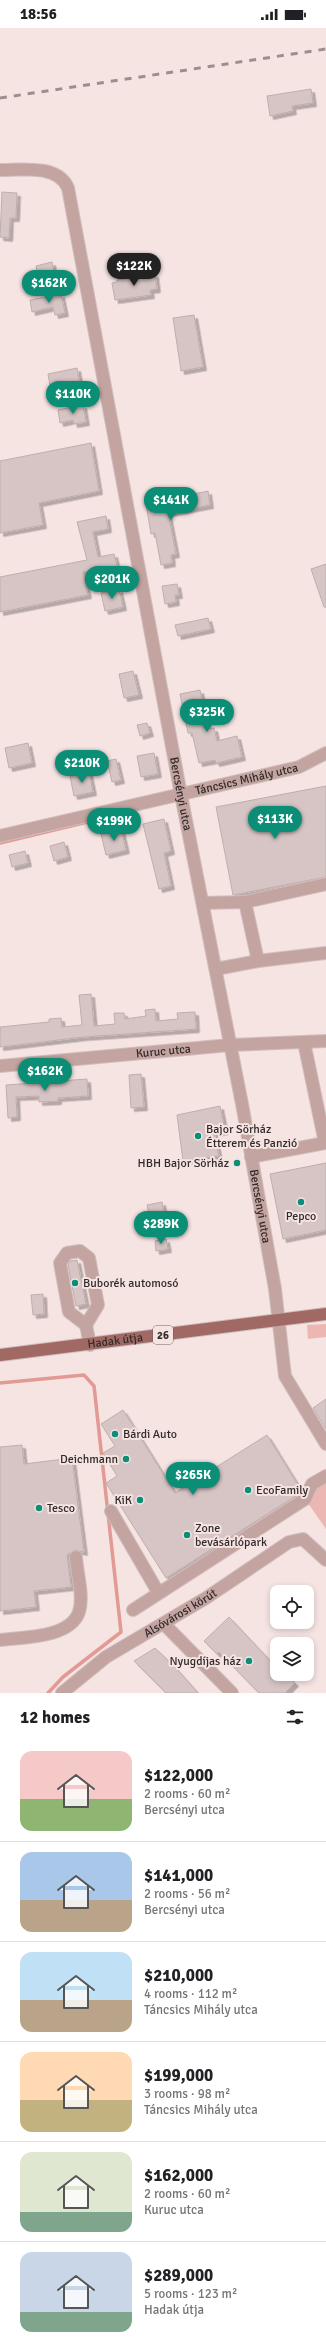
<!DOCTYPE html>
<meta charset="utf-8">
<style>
body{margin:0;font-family:Signika,sans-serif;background:#f6f6f6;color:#202124;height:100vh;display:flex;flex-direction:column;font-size:15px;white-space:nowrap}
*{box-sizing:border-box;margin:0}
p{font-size:13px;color:#757577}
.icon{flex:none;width:22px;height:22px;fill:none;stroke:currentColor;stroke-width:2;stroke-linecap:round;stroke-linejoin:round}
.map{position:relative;height:1665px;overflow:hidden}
.panel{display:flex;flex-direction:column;background:#fff;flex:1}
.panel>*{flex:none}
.controls{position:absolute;left:270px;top:1557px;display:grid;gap:8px}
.controls a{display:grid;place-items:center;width:44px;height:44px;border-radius:8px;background:#fff;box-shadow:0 2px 6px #0003;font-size:20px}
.price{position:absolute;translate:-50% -34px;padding:0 9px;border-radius:14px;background:#0a8f76;color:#fff;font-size:13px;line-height:26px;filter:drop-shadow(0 1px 2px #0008)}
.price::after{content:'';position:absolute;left:50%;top:24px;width:12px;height:9px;margin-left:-6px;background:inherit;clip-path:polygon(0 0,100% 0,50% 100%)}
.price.on{background:#222;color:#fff}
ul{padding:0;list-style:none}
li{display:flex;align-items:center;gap:12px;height:100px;padding:0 20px}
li+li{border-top:1px solid #e0e0e0}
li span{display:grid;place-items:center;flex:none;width:112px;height:80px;border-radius:12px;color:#555}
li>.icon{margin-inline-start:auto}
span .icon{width:48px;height:48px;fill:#fffc;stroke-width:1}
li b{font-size:17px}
h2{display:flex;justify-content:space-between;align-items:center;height:48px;padding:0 20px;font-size:17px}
.status{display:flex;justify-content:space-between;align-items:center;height:28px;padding:0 20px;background:#fff;direction:ltr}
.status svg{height:11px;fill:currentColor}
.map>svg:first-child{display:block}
.green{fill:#ecb7b2}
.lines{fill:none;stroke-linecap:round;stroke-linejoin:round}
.stream{stroke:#e29a94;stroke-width:3.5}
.building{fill:#d6c5c4;stroke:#beaeac;filter:url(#shadow)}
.minor-casing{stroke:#cfbfbe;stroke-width:14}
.major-casing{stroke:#cfbfbe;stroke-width:14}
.minor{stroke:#c4a4a0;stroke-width:12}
.major{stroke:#a16964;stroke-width:12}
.rail{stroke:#9b8f8e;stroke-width:3;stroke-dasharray:7 7;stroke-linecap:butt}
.poi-dot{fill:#0a8f76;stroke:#f6e4e3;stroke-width:1.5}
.labels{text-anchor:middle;stroke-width:4;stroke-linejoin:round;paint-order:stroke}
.shield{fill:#f6e4e3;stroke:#6c6262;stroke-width:1}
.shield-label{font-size:11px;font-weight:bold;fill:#312b2a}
.street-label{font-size:12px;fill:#312b2a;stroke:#f6e4e3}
.poi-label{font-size:12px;fill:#312b2a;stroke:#f6e4e3;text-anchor:start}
</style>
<div class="status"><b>18:56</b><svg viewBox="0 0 49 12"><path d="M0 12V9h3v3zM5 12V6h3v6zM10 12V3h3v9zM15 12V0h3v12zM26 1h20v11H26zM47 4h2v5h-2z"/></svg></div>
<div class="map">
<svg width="326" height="1665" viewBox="0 0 326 1665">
<defs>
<filter id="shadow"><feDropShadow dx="3.5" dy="3.5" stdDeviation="0" flood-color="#0004"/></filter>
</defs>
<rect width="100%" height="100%" fill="#f6e4e3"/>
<!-- green -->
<path class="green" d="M326,1296V1309L308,1311L307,1297Z
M326,1452V1501L305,1471L309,1462Z"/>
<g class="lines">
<!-- stream -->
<path class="stream" d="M0,815L100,791
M0,1355L84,1347L94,1358L121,1604L63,1649L48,1665"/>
</g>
<!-- building -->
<path class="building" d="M311,61L313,75L292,78L293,83L270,88L267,68Z
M2,164L17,165L16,190H10L9,210L0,209Z
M52,234L55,249L39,253L36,238Z
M155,246L157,261L150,262L151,267L115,272L112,255L117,254V252Z
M61,266L65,285L55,287L53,279L32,284L30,272Z
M194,287L203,339L181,343L173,290Z
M77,340L80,357L51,363L48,346Z
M83,377L86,394L74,396L73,392L60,395L58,382Z
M91,415L99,463L39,475L43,497L0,505V433Z
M208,463L210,477L168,485L176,526L171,527L172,535L161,537L155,505L151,506L146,476Z
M106,488L108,501L93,504L98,529L114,526L117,538L83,544L88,567L0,584V549L87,532L77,494Z
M326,536V579H324L311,541Z
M177,556L179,567H175L176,574L165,576L162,558Z
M119,561L123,579L105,583L101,565Z
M208,590L211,601L178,608L175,597Z
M133,643L139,667L124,670L119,646Z
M200,662L208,701L214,700L217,713L237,708L242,729L216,735L215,732L199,735L192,705H188L180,666Z
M147,695L150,705L140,708L137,697Z
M28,715L32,735L9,740L5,720Z
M154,725L158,746L141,749L137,728Z
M116,731L121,752L112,754L107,733Z
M89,744L93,764L74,768L70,748Z
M326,758V849L233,867L216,779Z
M164,791L171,823L164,825L171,858L159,861L143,796Z
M121,801L126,822L106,827L101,806Z
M64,814L68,829L54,833L50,818Z
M25,823L28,835L12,839L9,827Z
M91,966L94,998L115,996L114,985H124L125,991L146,988L145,982L155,981L156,993L178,991L177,985L195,984L196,1001L83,1009L0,1019V999L49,994V991L61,990L62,999L82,997L79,967Z
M141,1046L144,1079L131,1080L129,1047Z
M87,1051L88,1068L58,1070V1073L39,1074V1068L16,1069L17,1089L8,1090L6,1057Z
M220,1078L225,1103L214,1105L219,1128L183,1133L177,1087Z
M326,1135V1202L283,1211L270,1146Z
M162,1174L164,1185L149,1187L147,1177Z
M166,1211L168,1221L156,1223L155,1213Z
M77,1232L86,1276L76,1278L68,1237L70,1233Z
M43,1266L44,1286L33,1287L31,1267Z
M326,1371V1401L313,1380Z
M123,1382L175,1465L267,1407L301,1462L299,1466L166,1550L106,1455L117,1448L103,1425L115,1418L101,1396Z
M22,1417L24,1436L72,1430L84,1524L75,1522L67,1527L71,1559L34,1563L36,1579L0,1583V1419Z
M229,1589L277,1640V1646H286L295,1655L285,1665H259L219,1624L217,1626L204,1613Z
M155,1620L174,1638L198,1665H166L134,1633Z"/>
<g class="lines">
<!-- minor casing -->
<g class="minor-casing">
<g id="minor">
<path id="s1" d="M0,142C21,142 58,136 68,160L181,767L242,1076L275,1261L285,1348L326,1416"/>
<path id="s2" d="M0,808L299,739L326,725"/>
<path d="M245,874L258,933"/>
<path d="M203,875L245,874L326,856"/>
<path d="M216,941L258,933L326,925"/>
<path id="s3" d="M0,1038L230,1017L326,1013"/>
<path d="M251,1129L325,1115L304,1014"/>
<path d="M86,1297L69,1284L60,1235L67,1225L80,1223L89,1230L98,1277L86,1297L90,1317"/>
<path d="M111,1483L158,1564"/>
<path d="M133,1582L305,1471L312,1456L326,1448"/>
<path d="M164,1596L232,1665"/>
<path d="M0,1612C24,1609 70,1610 79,1584C84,1568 77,1545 76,1529"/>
<path id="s4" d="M62,1665L106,1629L206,1570L289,1514L303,1511L326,1532"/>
</g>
</g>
<!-- major casing -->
<g class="major-casing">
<g id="major">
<path id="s5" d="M0,1327L326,1286"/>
</g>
</g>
<!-- minor -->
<use href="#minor" class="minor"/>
<!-- major -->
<use href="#major" class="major"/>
<!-- rail -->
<path class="rail" d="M0,70L326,21"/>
</g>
<!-- markers -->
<g class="poi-dot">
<circle cx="198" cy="1108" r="4"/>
<circle cx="237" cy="1135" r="4"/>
<circle cx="301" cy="1174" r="4"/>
<circle cx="75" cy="1255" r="4"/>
<circle cx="115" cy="1406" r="4"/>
<circle cx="126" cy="1431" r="4"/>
<circle cx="248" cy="1462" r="4"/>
<circle cx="140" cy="1472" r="4"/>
<circle cx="39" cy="1480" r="4"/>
<circle cx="187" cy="1507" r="4"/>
<circle cx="249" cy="1633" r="4"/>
</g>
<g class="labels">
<!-- shield labels -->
<rect class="shield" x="153" y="1298" width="20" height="18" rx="3"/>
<g class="shield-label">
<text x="163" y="1311">26</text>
</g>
<!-- street labels -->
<g class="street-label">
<text dy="4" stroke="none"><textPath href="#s2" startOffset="253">Táncsics Mihály utca</textPath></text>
<text dy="4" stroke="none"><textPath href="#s1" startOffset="691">Bercsényi utca</textPath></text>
<text dy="4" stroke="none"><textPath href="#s3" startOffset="164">Kuruc utca</textPath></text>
<text dy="4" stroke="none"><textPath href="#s1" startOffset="1111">Bercsényi utca</textPath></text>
<text dy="4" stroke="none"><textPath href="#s5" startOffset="116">Hadak útja</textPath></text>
<text dy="4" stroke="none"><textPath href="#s4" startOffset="143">Alsóvárosi körút</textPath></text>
</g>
<!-- poi labels -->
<g class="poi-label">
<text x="206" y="1105">Bajor Sörház<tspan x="206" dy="14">Étterem és Panzió</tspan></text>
<text x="229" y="1139" text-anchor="end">HBH Bajor Sörház</text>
<text x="301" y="1192" text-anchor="middle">Pepco</text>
<text x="83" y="1259">Buborék automosó</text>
<text x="123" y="1410">Bárdi Auto</text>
<text x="118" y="1435" text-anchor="end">Deichmann</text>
<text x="256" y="1466">EcoFamily</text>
<text x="132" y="1476" text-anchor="end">KiK</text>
<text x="47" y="1484">Tesco</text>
<text x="195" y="1504">Zone<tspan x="195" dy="14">bevásárlópark</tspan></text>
<text x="241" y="1637" text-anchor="end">Nyugdíjas ház</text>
</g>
</g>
</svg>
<div class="controls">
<a><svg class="icon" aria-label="locate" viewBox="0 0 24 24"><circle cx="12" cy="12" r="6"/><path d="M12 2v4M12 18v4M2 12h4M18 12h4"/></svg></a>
<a><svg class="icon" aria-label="layers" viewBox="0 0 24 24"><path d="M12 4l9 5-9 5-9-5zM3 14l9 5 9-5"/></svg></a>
</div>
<b class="price on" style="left:134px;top:259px">$122K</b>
<b class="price" style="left:49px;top:276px">$162K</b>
<b class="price" style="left:73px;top:387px">$110K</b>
<b class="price" style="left:171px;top:493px">$141K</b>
<b class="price" style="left:112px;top:572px">$201K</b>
<b class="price" style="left:207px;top:705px">$325K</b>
<b class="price" style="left:82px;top:756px">$210K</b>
<b class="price" style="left:275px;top:812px">$113K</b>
<b class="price" style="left:114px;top:814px">$199K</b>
<b class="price" style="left:45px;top:1064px">$162K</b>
<b class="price" style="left:161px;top:1217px">$289K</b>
<b class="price" style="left:193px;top:1468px">$265K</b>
</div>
<section class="panel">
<h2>12 homes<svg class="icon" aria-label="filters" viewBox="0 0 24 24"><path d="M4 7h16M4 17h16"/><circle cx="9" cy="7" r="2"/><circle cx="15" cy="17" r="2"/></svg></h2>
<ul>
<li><span style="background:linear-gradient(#f6c9c9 60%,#8fb573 0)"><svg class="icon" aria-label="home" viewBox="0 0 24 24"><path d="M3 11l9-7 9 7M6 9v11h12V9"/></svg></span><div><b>$122,000</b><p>2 rooms · 60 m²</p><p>Bercsényi utca</p></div></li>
<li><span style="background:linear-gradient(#a9c7e8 60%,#b9a48a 0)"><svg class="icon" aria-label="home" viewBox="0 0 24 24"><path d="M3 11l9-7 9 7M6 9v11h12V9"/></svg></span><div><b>$141,000</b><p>2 rooms · 56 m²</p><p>Bercsényi utca</p></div></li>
<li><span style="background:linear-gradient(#bfe0f5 60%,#b9a48a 0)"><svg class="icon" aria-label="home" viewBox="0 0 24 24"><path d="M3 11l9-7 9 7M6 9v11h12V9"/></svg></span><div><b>$210,000</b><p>4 rooms · 112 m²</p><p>Táncsics Mihály utca</p></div></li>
<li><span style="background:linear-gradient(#ffd9b3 60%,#c2b280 0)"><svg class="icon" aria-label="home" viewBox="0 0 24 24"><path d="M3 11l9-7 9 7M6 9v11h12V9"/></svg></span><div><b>$199,000</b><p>3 rooms · 98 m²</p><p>Táncsics Mihály utca</p></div></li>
<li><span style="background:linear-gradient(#dfe7d0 75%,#7fa58c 0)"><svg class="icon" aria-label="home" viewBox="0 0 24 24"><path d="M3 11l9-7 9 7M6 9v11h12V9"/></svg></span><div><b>$162,000</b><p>2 rooms · 60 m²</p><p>Kuruc utca</p></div></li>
<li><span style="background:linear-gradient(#c9d6e8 75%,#7fa58c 0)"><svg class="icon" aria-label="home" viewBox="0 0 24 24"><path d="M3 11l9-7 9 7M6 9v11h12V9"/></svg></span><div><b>$289,000</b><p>5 rooms · 123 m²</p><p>Hadak útja</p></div></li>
</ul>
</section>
